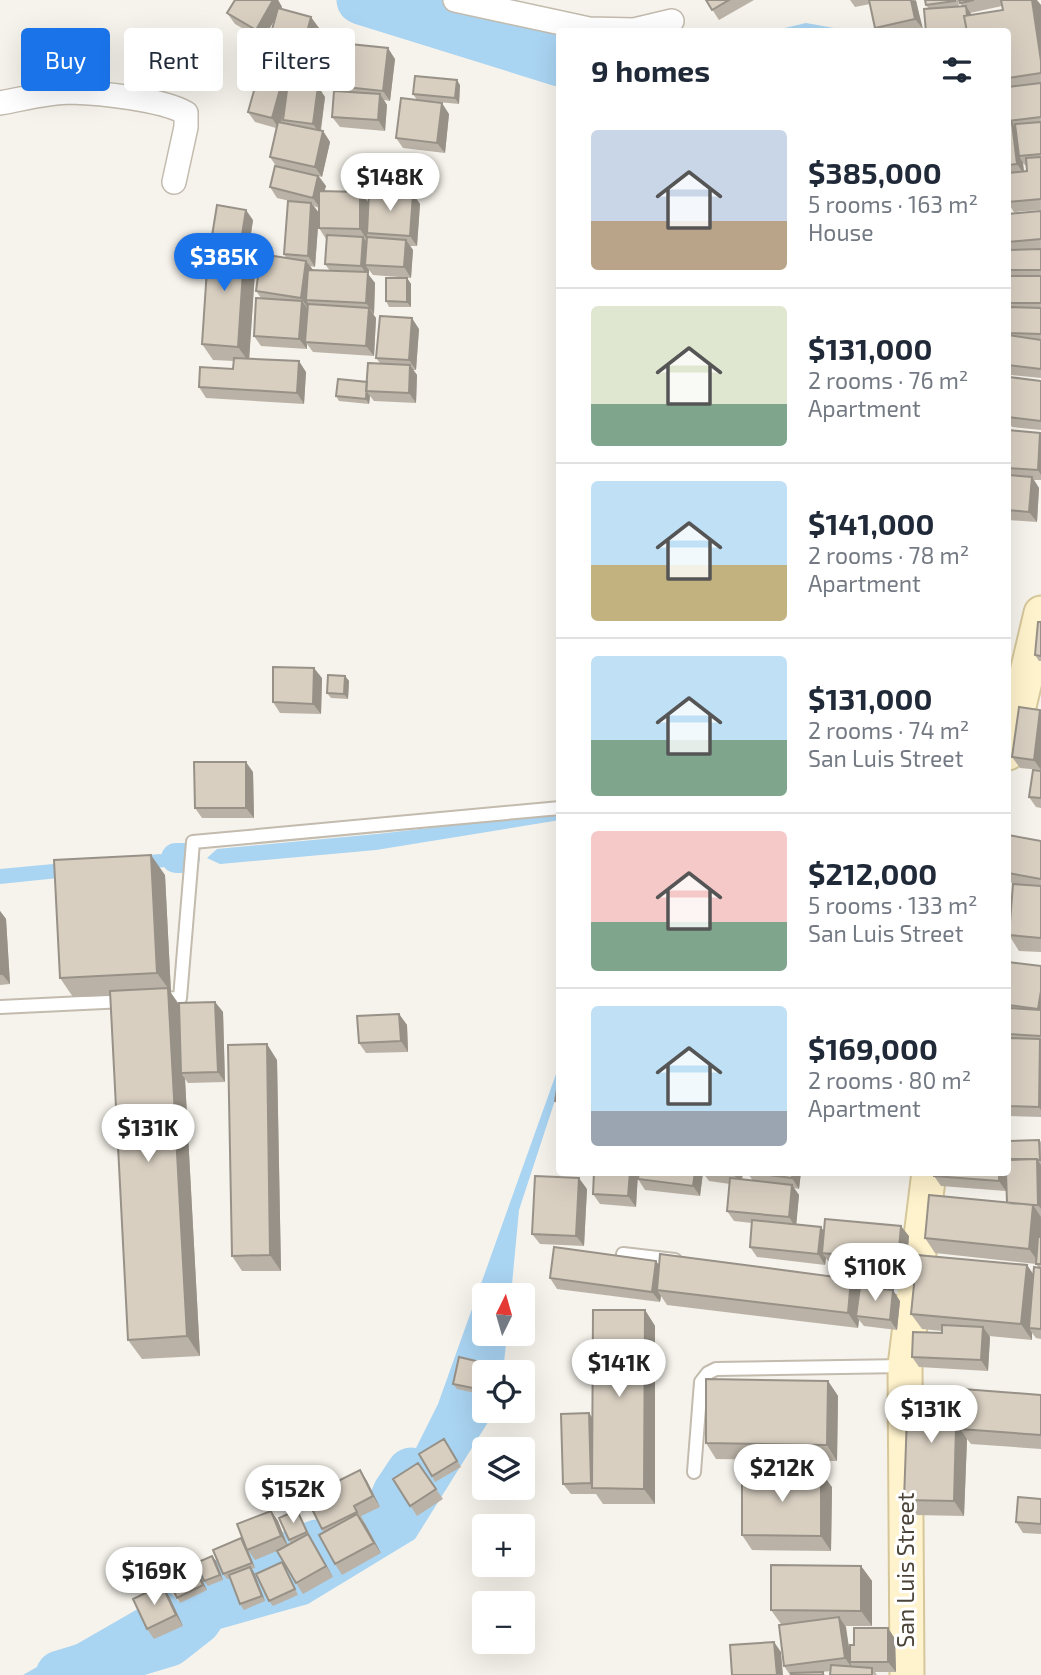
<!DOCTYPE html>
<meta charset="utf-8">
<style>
body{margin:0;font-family:"Exo 2",sans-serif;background:#f2f2f3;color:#1f2937;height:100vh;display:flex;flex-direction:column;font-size:26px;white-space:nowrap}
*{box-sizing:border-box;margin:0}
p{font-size:23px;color:#747a83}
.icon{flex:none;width:38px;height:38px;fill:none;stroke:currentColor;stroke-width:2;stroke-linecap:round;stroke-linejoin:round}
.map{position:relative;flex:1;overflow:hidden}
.details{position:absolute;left:556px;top:28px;width:455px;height:1148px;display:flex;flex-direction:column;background:#fff;border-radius:7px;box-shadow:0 7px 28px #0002}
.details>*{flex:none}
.top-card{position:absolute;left:21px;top:28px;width:430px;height:63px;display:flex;gap:14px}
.needle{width:46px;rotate:5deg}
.controls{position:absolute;left:472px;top:1283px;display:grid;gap:14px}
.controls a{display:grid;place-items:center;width:63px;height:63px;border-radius:7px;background:#fff;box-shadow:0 7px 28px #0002;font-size:35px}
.price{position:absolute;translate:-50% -60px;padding:0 16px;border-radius:24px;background:#fff;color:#222;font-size:23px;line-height:46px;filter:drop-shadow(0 2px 4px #0008)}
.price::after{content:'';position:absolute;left:50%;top:42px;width:21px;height:16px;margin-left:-10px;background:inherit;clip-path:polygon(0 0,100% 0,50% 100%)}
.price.on{background:#1a73e8;color:#fff}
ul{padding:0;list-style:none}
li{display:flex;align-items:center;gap:21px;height:175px;padding:0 35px}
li+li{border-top:2px solid #e0e1e3}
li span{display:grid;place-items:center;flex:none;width:196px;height:140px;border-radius:7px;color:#555}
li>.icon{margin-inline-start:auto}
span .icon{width:84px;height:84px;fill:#fffc;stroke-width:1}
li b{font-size:30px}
h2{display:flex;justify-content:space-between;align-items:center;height:84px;padding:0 35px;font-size:30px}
.tag{padding:0 24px;border-radius:7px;background:#fff;box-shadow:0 7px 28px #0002;font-size:24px;line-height:63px}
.tag.on{background:#1a73e8;color:#fff}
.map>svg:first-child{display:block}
.water{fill:#a9d4f2}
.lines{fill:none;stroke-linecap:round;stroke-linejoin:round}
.canal{stroke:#a9d4f2;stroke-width:30}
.river{stroke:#a9d4f2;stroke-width:49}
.lane-casing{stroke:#c2bbae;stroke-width:16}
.street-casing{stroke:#c2bbae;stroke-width:26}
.secondary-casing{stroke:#d6c79b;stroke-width:37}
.lane{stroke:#fff;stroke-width:12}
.street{stroke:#fff;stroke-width:23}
.secondary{stroke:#fff3cd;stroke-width:33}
.wall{fill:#bab2a6;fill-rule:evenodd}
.shaded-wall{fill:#979187}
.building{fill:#d8cfc1;stroke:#979187;stroke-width:2}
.labels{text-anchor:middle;stroke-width:6;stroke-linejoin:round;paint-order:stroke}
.street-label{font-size:23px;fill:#4b4439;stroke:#fff}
</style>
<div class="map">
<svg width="1041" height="1675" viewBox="0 0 1041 1675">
<rect width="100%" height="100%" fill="#f6f3ec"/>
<!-- water -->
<path class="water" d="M806,23L845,30V31H772Z
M560,813V820L376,850L220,864L207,858L217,849L377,834Z
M160,854L176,858L165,867L0,884V869Z
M560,1063V1085L519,1210L511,1295H485V1334H507L503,1372H485V1410L495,1411L415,1539L308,1604L174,1642L96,1675H23L169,1591L182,1605L318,1542L324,1544L368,1521L388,1504L438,1404Z"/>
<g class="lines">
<!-- canal -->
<path class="canal" d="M176,858H185"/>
<!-- river -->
<path class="river" d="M361,0L560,62
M60,1675L169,1642L197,1620L221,1584L317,1544L320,1547L390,1509L397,1493L411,1472"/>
<!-- lane casing -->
<g class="lane-casing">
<path id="lane" d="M158,999L180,998L193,842L560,808
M0,1007L125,1001
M623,1254L675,1260
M839,1281L914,1290
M694,1472L701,1382L708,1373L716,1369L905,1366"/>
</g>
<!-- street casing -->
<g class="street-casing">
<path id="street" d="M455,0L589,29L634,30L672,21
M0,103C23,99 48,92 71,92C100,93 161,99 186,113V127L174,182"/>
</g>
<!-- secondary casing -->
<g class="secondary-casing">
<path id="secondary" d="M1008,753L1041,613
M907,1675L905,1366L929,1172"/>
</g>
<!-- lane -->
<use href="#lane" class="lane"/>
<!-- street -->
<use href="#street" class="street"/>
<!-- secondary -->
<use href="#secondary" class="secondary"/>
</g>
<!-- wall -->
<path class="wall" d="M235,0H278L282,7L281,9L319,28L311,53L299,50L300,52L292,83L325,97L321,131H323L330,142L322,177L319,176L326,186L324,191L360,192L368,202L367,222L413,194L420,204L417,246H410L413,250L411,278L373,275L369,270L368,274L375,283L374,314H372L376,318L374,356L313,352L307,344V349L261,346L254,336L261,298L256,291L286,258L284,254L294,202L277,198L270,187L276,166L270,157L276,128L255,122L248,112L266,47L263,42V40L235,24L227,13ZM274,20L271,33L272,36L266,34ZM314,206L319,208V228L326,239H327L325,264L330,271L313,270L310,266L315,267L319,213Z
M706,0H754L719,20Z
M850,0H916L922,29L924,32H878L875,28L870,4L855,7Z
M925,0H958L959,6L947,8L962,7L959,0H1032L1041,5V210L1014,212L1008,203V32L929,9L926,5ZM1002,6L1003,10L972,15L970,13ZM1023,163L1027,167V171H1024Z
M395,59L390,101L384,100L387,105L385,131L340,127L332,117L340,92L336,86Z
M460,85L459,104L417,100L413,94Z
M449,114L445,153L403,148L396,138Z
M1041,211V378L1011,375L1008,370L1010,336L1008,333L1010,307L1008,303V214Z
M253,220L249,247L256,257L249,358L306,372L304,404L206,398L199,387L233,369L234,361L213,360L202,344L214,239L212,236Z
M407,278L411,284V307H389L386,301Z
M419,329L416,370H413L417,375L416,403L374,401L370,396L369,404L339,401L336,396L367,382L380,363L376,358Z
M1041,381V430L1012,427L1008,421V389Z
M1008,430L1040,433L1041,434V480H1034L1039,488L1037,522L1008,520Z
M1041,622V661H1039L1035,655Z
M345,676L349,681L348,699L331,698L327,693Z
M322,678L321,714L280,713L273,702Z
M1040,710L1041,711V770L1020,768L1012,757Z
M1041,771V808L1036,807L1029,797Z
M253,772L254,818H202L195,808Z
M1008,835L1041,841V952L1019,951L1009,935L1022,885L1008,882Z
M165,875L171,993L179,1004L215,1002L223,1012L225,1082L188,1083L185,1079L200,1356L142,1359L128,1340L110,996L73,997L60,978Z
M0,911L6,919L10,984L0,985Z
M1008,962L1041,966V1117L1008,1116Z
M399,1014L407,1025L408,1052L366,1053L359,1043Z
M277,1060L281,1271H242L232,1256Z
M560,1078V1109L555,1101Z
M1039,1140L1041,1142V1339L1036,1338L1032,1333V1340L989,1336L990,1337L988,1371L919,1367L912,1357L942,1333V1331L922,1329L911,1314L1027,1265L1033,1274L1039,1268L1036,1264L935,1253L925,1238L1007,1203L1006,1185V1191L941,1186L934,1176L1008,1172V1148V1160L1010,1159Z
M638,1172L636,1207L600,1204L593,1194Z
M639,1172H743L742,1180L753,1181L747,1172H801L799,1189L794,1188L799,1195L796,1224L821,1227L824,1232L909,1236L906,1270L830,1264L826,1258L825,1265L757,1257L750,1247L752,1223L734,1221L727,1211L730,1184L709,1181L703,1173L700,1196L645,1190L638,1179Z
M587,1189L584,1246L540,1244L532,1234Z
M659,1265L859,1291L900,1301L897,1330L864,1326L859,1320L858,1328L667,1305L661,1296L660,1302L557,1289L550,1278Z
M645,1310L655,1326V1504H603L596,1494H571L563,1484L593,1418Z
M459,1357L489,1364L493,1369L492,1372H485V1395L457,1389L453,1384Z
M828,1381L838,1396L837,1461L716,1459L706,1443Z
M1041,1395V1449L971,1444L967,1439L964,1516L915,1515L904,1500L963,1397Z
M444,1439L461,1467L435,1482L432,1476Z
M418,1463L443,1499L417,1516L393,1479Z
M360,1470L367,1481L380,1507L361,1516L381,1553L342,1575L335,1564L322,1529Z
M832,1487L831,1551L752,1550L742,1535Z
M1041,1499V1534L1023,1533L1016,1522Z
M297,1510L311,1538L333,1577L303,1594L296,1583L277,1551L255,1560L248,1550L255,1568L252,1569L265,1601L244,1610L240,1604L230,1578L227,1579L223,1574L241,1538L245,1543L271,1511L278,1521L288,1545L291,1543L289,1540Z
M212,1556L216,1561L223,1580L208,1586L204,1581Z
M282,1562L298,1595L273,1606L269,1601Z
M194,1564L207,1590L180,1603L177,1598Z
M861,1566L872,1581V1626H845L850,1652L854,1645L888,1628L895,1639L896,1672H875L877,1675L831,1671L822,1672L825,1675H790L784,1666L781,1624L771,1610Z
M169,1596L183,1626L154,1639L147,1629Z"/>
<!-- shaded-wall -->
<path class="shaded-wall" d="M273,0H278L282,7L263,40L256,30Z
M911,0L916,1L923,29L915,19Z
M1032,0H1037L1041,5V61Z
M966,6L973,17L968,32Z
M311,17L319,28L311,53L304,43Z
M293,42L300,52L279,129L272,118Z
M388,48L395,59L390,101L383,91Z
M457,80L460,85L459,104L455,98Z
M318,86L325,97L320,134L313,124Z
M380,94L387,105L385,131L378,120Z
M442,103L449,114L445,153L437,143Z
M1012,123L1020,133L1019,156L1023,163L1024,174L1017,164Z
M323,131L330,142L322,177L315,167Z
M318,176L326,186L320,208L313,198Z
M360,192L368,202L367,240L360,229Z
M413,194L420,204L417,246L410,236Z
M311,203L319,213L315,267L308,256Z
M246,210L253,220L249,247L256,257L249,362L238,347L241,241Z
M363,237L370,247L365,265L369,270L368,274L375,283L374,314L366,303L368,276L361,266Z
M406,240L413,250L411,278L404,267Z
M306,261L314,271L306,300L309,304L308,308L301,298Z
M407,278L411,284V307L407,302Z
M302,301L310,312L305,342L307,344V349L299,339Z
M369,308L376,318L374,356L366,346Z
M412,318L419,329L416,370L409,360Z
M299,361L306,372L304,404L297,393Z
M410,365L417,375L416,403L409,393Z
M366,391L370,396L369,404L366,399Z
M1040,433L1041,434V475L1038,470Z
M1032,477L1039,488L1037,522L1029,512Z
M314,668L322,678L321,714L313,704Z
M345,676L349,681L348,699L344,694Z
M1040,710L1041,711V770L1034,760Z
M246,762L253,772L254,818L246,808Z
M151,855L165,875L171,993L181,1008V1073L185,1079L200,1356L187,1336L168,988L157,973Z
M0,911L6,919L10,984L2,974L0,935Z
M1041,991V1013L1038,1009Z
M215,1002L223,1012L225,1082L218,1072Z
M399,1014L407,1025L408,1052L401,1041Z
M1040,1039L1041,1040V1110L1039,1107Z
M267,1044L277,1060L281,1271L270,1255Z
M1037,1159L1041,1165V1209L1038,1205Z
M630,1172H638L636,1207L628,1196Z
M695,1172H703L700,1196L693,1186Z
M734,1172H743L741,1185L734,1175Z
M792,1172H801L799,1189L792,1178Z
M999,1172H1007L1006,1191L999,1181Z
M579,1178L587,1189L584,1246L576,1236Z
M792,1185L799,1195L796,1228L789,1217Z
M1033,1205L1041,1217V1249L1040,1264L1029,1249Z
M901,1226L909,1236L906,1270L898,1260Z
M821,1227L828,1237L822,1253L826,1258L825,1265L818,1254Z
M656,1261L664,1271L657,1290L661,1296L660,1302L652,1292Z
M1027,1265L1038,1281L1029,1328L1032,1333V1340L1021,1324Z
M851,1279L862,1294L856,1316L859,1320L858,1328L848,1313Z
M893,1290L900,1301L897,1330L890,1320Z
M645,1310L655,1326V1504L644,1489Z
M983,1327L990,1337L988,1371L981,1360Z
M489,1364L493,1369L492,1372H488Z
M828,1381L838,1396L837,1461L827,1445Z
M957,1389L968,1405L960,1429L967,1439L964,1516L954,1501Z
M589,1413L597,1424L595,1488L591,1483Z
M360,1470L367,1481L380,1507L373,1496Z
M821,1472L832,1487L831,1551L821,1536Z
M271,1511L278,1521L288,1547L281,1536Z
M357,1514L365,1524L381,1553L374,1543Z
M308,1534L315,1545L333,1577L326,1566Z
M241,1538L245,1543L255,1568L252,1563Z
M212,1556L216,1561L223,1580L220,1575Z
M191,1559L194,1564L207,1590L203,1585Z
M861,1566L872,1581V1626L861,1611Z
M250,1567L254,1572L265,1601L262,1596Z
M162,1585L169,1596L183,1626L176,1615Z
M839,1617L846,1627L851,1662H850L852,1668L845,1658Z
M888,1628L895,1639L896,1672L888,1662Z
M774,1642L781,1652L783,1675H777Z"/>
<!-- building -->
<path class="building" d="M235,0H273L256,30L227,13Z
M706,0H729L712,10Z
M869,0H911L915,19L875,28Z
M925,0H955V1L926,5Z
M959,0H974L960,3Z
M1001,0H1032L1041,61V73L1008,78V32H967L964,16L1003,10Z
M966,6L967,16H964L967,32H926L924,9Z
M278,8L311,17L304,43L271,33Z
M922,29V32H903Z
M265,34L293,42L272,118L248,112L267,44L263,42Z
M340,43L388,48L383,91L336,86Z
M415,76L457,80L455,98L413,94Z
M288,83L318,86L313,124L283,120Z
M1041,83V117L1008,121V87Z
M334,91L380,94L378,120L332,117Z
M401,98L442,103L437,143L396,138Z
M278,122L323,131L315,167L270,157Z
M1041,122V154L1019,156L1015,124Z
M1012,123L1017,164L1008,165V124Z
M1041,157V199L1008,202V173L1027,171L1026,158Z
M275,166L318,176L313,198L270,187Z
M319,191L360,192V229L319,228Z
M369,191L413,194L410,236L367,233Z
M288,201L311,203L308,256L284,254Z
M217,205L246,210L241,241L212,236Z
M1041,211V239L1008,242V214Z
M327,235L363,237L361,266L325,264Z
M367,237L406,240L404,267L365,265Z
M209,239L245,241L238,347L202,344Z
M1041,249V270H1008V250Z
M261,254L306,261L301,298L256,291Z
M308,270L368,272L366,303L306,300Z
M1008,276H1041V303H1008Z
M386,278H407V302L386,301Z
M256,298L302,301L299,339L254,336Z
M308,304L369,308L366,346L305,342Z
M1009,307L1041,308V334L1008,333Z
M380,316L412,318L409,360L376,358Z
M1008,335L1041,340V369L1008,365Z
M234,358L299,361L297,393L199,387L200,367L233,369Z
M368,363L410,365L409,393L366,391Z
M1009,377L1041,381V421L1008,417V389Z
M338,379L367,382L366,399L336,396Z
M1008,430L1040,433L1038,470L1008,468Z
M1008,475L1032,477L1029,512L1008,510Z
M1038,622H1041V656L1035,655Z
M273,667L314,668L313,704L273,702Z
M328,675L345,676L344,694L327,693Z
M1019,707L1040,710L1034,760L1012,757Z
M194,762H246V808H195Z
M1033,770L1041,771V798L1029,797Z
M1008,835L1041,841V879L1008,873Z
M151,855L157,973L60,978L54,860Z
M1013,884L1041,886V938L1009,935Z
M0,935L2,974H0Z
M1008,962L1041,966V991L1038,1009L1008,1005Z
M168,988L187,1336L128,1340L110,991Z
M215,1002L218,1072L181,1073L179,1003Z
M1008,1008L1041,1010V1036L1008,1034Z
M399,1014L401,1041L359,1043L357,1016Z
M1008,1038L1040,1039L1039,1107L1008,1106Z
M267,1044L270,1255L232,1256L228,1045Z
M559,1078H560V1102L555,1101Z
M1039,1140L1040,1160H1037V1159H1010L1009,1141Z
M1037,1159L1038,1205L1007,1203L1006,1172H1008V1160Z
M594,1172H630L628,1196L593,1194Z
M639,1172H695L693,1186L638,1179Z
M716,1172H734V1175Z
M747,1172H792V1178Z
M934,1172H999V1181L934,1176Z
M535,1176L579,1178L576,1236L532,1234Z
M730,1178L792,1185L789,1217L727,1211Z
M929,1195L1033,1205L1029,1249L925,1238Z
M825,1219L901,1226L898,1260L822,1253Z
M752,1220L821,1227L818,1254L750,1247Z
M1038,1237H1041V1264H1036Z
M554,1247L656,1261L652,1292L550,1278Z
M660,1254L851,1279L848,1313L657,1290Z
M917,1255L1027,1265L1021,1324L911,1314Z
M1034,1267L1041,1268V1329L1029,1328Z
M860,1287L893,1290L890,1320L856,1316Z
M593,1310H645L644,1489L592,1488Z
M942,1325L983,1327L981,1360L912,1357L913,1332L942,1333Z
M459,1357L489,1364L488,1372H485L483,1390L453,1384Z
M706,1379L828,1381L827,1445L706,1443Z
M908,1388L957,1389L954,1501L904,1500Z
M963,1389L1041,1395V1435L960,1429Z
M589,1413L591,1483L563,1484L561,1414Z
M444,1439L457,1461L432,1476L419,1454Z
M418,1463L436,1489L410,1506L393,1479Z
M360,1470L373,1496L354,1506L357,1512L322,1529L306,1497Z
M742,1471L821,1472V1536L742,1535Z
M1018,1497L1041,1499V1524L1016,1522Z
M297,1510L307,1532L289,1540L279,1518Z
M271,1511L281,1536L247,1550L237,1524Z
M357,1514L374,1543L335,1564L319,1535Z
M308,1534L326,1566L296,1583L277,1551Z
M241,1538L252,1563L223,1574L213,1550Z
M212,1556L220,1575L204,1581L196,1563Z
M191,1559L203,1585L177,1598L164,1572Z
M282,1562L295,1589L269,1601L256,1574Z
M771,1565L861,1566V1611L771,1610Z
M250,1567L262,1596L240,1604L229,1575Z
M162,1585L176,1615L147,1629L133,1599Z
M839,1617L845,1658L784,1666L779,1625Z
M854,1628H888V1662H850V1645H854Z
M774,1642L777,1675H732L730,1645Z
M831,1665L872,1668V1675H830Z
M823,1672V1675H791V1673Z"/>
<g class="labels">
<!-- street labels -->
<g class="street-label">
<text transform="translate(906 1570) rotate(-90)" y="8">San Luis Street</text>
</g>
</g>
</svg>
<div class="controls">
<a><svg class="needle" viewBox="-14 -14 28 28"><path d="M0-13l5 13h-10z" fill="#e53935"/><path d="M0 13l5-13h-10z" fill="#747a83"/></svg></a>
<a><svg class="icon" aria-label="locate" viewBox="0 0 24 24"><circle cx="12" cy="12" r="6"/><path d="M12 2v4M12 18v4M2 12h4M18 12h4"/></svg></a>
<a><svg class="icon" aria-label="layers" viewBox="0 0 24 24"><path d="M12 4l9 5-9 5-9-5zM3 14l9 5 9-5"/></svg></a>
<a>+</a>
<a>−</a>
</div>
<b class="price" style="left:390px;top:213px">$148K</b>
<b class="price on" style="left:224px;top:293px">$385K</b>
<b class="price" style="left:148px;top:1164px">$131K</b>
<b class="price" style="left:875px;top:1303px">$110K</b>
<b class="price" style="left:619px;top:1399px">$141K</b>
<b class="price" style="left:931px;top:1445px">$131K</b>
<b class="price" style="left:782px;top:1504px">$212K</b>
<b class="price" style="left:293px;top:1525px">$152K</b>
<b class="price" style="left:154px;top:1607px">$169K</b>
<div class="top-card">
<a class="tag on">Buy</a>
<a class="tag">Rent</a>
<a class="tag">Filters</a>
</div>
<section class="details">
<h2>9 homes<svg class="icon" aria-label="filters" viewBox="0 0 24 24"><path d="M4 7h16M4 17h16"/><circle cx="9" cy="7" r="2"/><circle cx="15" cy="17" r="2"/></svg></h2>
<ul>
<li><span style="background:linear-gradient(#c9d6e8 65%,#b9a48a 0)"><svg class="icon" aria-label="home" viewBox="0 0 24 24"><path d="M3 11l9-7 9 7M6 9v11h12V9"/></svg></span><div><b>$385,000</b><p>5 rooms · 163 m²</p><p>House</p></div></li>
<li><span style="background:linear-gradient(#dfe7d0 70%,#7fa58c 0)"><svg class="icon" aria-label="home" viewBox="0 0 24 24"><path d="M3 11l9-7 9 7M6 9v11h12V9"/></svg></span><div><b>$131,000</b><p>2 rooms · 76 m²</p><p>Apartment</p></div></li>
<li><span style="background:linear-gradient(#bfe0f5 60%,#c2b280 0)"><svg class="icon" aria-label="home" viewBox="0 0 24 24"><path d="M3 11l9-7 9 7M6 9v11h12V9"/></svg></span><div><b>$141,000</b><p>2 rooms · 78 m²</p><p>Apartment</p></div></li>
<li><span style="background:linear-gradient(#bfe0f5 60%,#7fa58c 0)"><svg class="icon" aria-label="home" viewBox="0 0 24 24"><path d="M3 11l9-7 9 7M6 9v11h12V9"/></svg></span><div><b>$131,000</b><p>2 rooms · 74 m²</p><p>San Luis Street</p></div></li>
<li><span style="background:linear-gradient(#f6c9c9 65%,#7fa58c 0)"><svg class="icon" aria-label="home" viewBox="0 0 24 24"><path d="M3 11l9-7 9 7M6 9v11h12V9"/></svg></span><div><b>$212,000</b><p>5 rooms · 133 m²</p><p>San Luis Street</p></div></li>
<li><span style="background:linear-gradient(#bfe0f5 75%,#9aa5b1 0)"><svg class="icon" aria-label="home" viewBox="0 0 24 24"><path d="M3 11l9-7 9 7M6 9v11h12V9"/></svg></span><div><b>$169,000</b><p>2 rooms · 80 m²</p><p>Apartment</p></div></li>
</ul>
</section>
</div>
